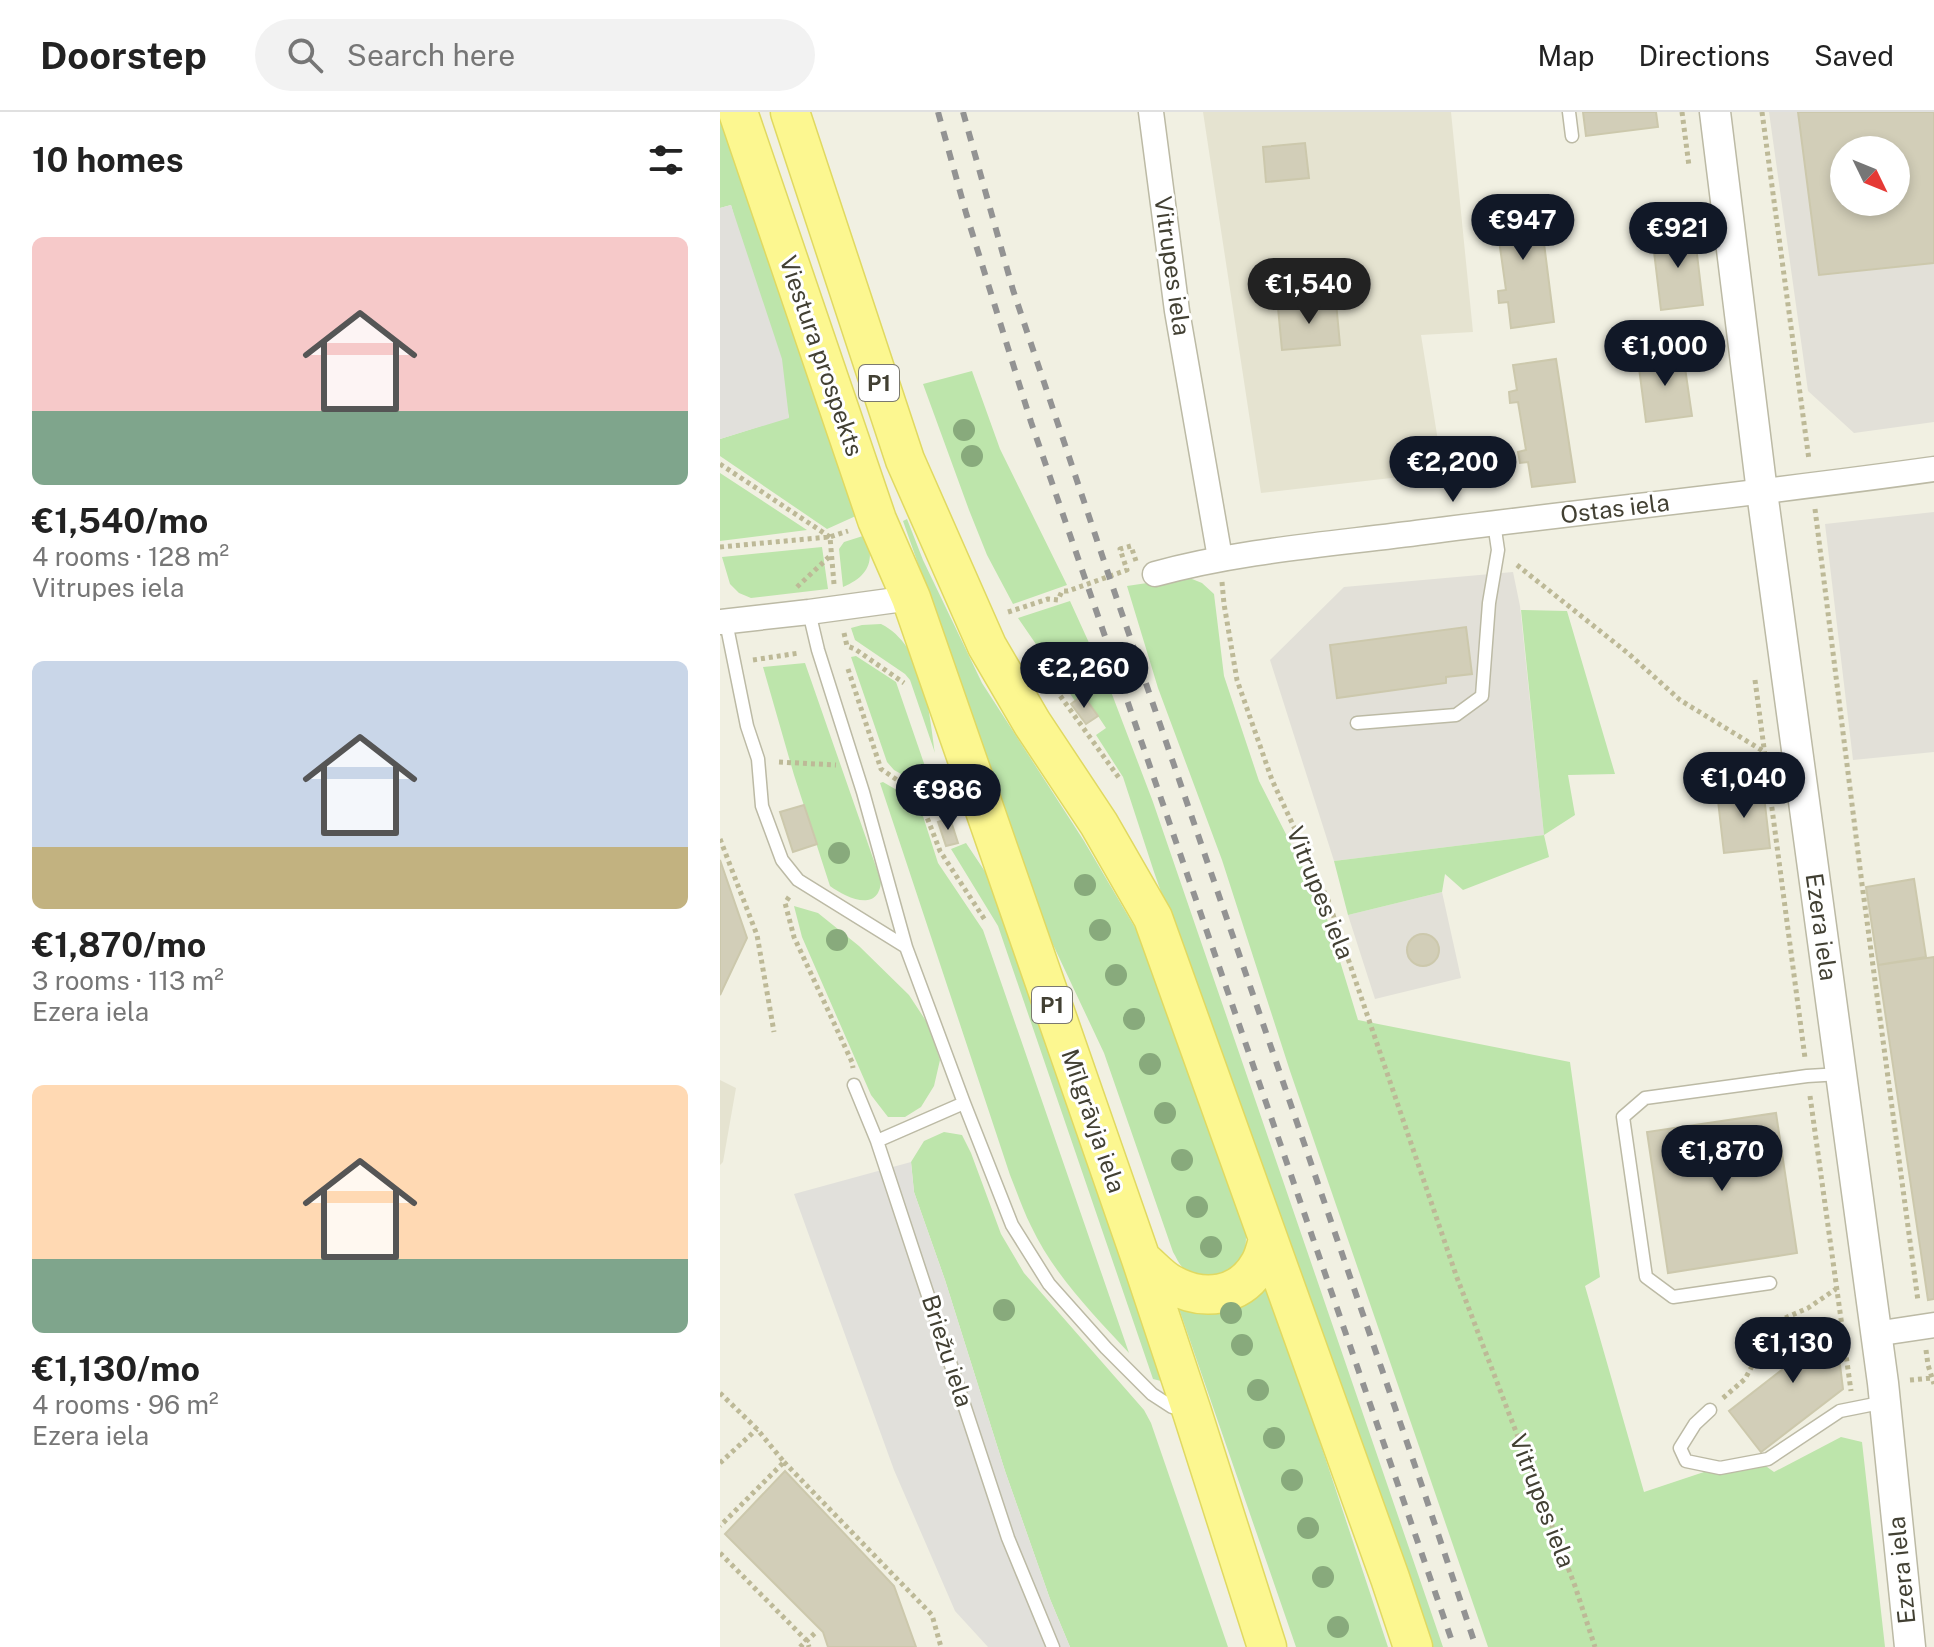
<!DOCTYPE html>
<meta charset="utf-8">
<style>
body{margin:0;font-family:"Public Sans",sans-serif;background:#f2f2f2;color:#222;height:100vh;display:flex;flex-direction:column;font-size:30px;white-space:nowrap}
*{box-sizing:border-box;margin:0}
p{font-size:26px;color:#767676}
.icon{flex:none;width:44px;height:44px;fill:none;stroke:currentColor;stroke-width:2;stroke-linecap:round;stroke-linejoin:round}
.map{position:relative;flex:1;overflow:hidden}
.panel{display:flex;flex-direction:column;background:#fff;width:720px}
.panel>*{flex:none}
.needle{width:52px;rotate:133deg}
.buttons{position:absolute;left:1110px;top:24px;display:grid;gap:16px}
.buttons a{display:grid;place-items:center;width:80px;height:80px;border-radius:50%;background:#fff;box-shadow:0 4px 12px #0003;font-size:40px}
.price{position:absolute;translate:-50% -68px;padding:0 18px;border-radius:28px;background:#111827;color:#fff;font-size:26px;line-height:52px;filter:drop-shadow(0 2px 4px #0008)}
.price::after{content:'';position:absolute;left:50%;top:48px;width:24px;height:18px;margin-left:-12px;background:inherit;clip-path:polygon(0 0,100% 0,50% 100%)}
.price.selected{background:#222;color:#fff}
ul{padding:0;list-style:none}
li{display:grid;align-content:center;gap:16px;height:424px;padding:0 32px}
li span{display:grid;place-items:center;height:248px;border-radius:12px;color:#555}
li>.icon{margin-inline-start:auto}
span .icon{width:144px;height:144px;fill:#fffc;stroke-width:1}
li b{font-size:34px}
h2{display:flex;justify-content:space-between;align-items:center;height:96px;padding:0 32px;font-size:34px}
header{display:flex;align-items:center;gap:48px;box-sizing:border-box;height:112px;padding:0 40px;background:#fff;border-bottom:2px solid #e0e0e0}
header strong{font-size:38px}
nav{display:flex;gap:44px;margin-inline-start:auto;font-size:28px}
.search{width:560px;height:72px;background:#f2f2f2;display:flex;align-items:center;gap:20px;box-sizing:border-box;padding:0 28px;border-radius:44px;color:#767676;font-size:30px}
main{display:flex;flex:1;min-height:0}
.map>svg:first-child{display:block}
.residential{fill:#e5e3d0}
.industrial{fill:#e2e0d8;fill-rule:evenodd}
.green{fill:#bde5ab}
.parking{fill:#e1e0db}
.building{fill:#d2ceb8;stroke:#ccc8ac;stroke-width:2;fill-rule:evenodd}
.lines{fill:none;stroke-linecap:round;stroke-linejoin:round}
.service-casing{stroke:#bcbaa5;stroke-width:15}
.minor-casing{stroke:#bcbaa5;stroke-width:27}
.tertiary-casing{stroke:#bcbaa5;stroke-width:33}
.primary-casing{stroke:#e0d961;stroke-width:41}
.path{stroke:#bdb997;stroke-width:5;stroke-dasharray:4 4;stroke-linecap:butt}
.service{stroke:#fff;stroke-width:12}
.minor{stroke:#fff;stroke-width:24}
.tertiary{stroke:#fff;stroke-width:30}
.primary{stroke:#fcf790;stroke-width:38}
.rail{stroke:#939393;stroke-width:6;stroke-dasharray:10 10;stroke-linecap:butt}
.tree{fill:#88aa7c}
.labels{text-anchor:middle;stroke-width:6;stroke-linejoin:round;paint-order:stroke}
.shield{fill:#fff;stroke:#7b7970;stroke-width:2}
.shield-label{font-size:22px;font-weight:bold;fill:#424033}
.street-label{font-size:24px;fill:#424033;stroke:#fff}
</style>
<header>
<strong>Doorstep</strong>
<div class="search"><svg class="icon" aria-label="search" viewBox="0 0 24 24"><circle cx="10" cy="10" r="6"/><path d="M15 15l6 6"/></svg>Search here</div>
<nav><a>Map</a><a>Directions</a><a>Saved</a></nav>
</header>
<main>
<section class="panel">
<h2>10 homes<svg class="icon" aria-label="filters" viewBox="0 0 24 24"><path d="M4 7h16M4 17h16"/><circle cx="9" cy="7" r="2"/><circle cx="15" cy="17" r="2"/></svg></h2>
<ul>
<li><span style="background:linear-gradient(#f6c9c9 70%,#7fa58c 0)"><svg class="icon" aria-label="home" viewBox="0 0 24 24"><path d="M3 11l9-7 9 7M6 9v11h12V9"/></svg></span><div><b>€1,540/mo</b><p>4 rooms · 128 m²</p><p>Vitrupes iela</p></div></li>
<li><span style="background:linear-gradient(#c9d6e8 75%,#c2b280 0)"><svg class="icon" aria-label="home" viewBox="0 0 24 24"><path d="M3 11l9-7 9 7M6 9v11h12V9"/></svg></span><div><b>€1,870/mo</b><p>3 rooms · 113 m²</p><p>Ezera iela</p></div></li>
<li><span style="background:linear-gradient(#ffd9b3 70%,#7fa58c 0)"><svg class="icon" aria-label="home" viewBox="0 0 24 24"><path d="M3 11l9-7 9 7M6 9v11h12V9"/></svg></span><div><b>€1,130/mo</b><p>4 rooms · 96 m²</p><p>Ezera iela</p></div></li>
</ul>
</section>
<div class="map">
<svg width="1214" height="1535" viewBox="0 0 1214 1535">
<rect width="100%" height="100%" fill="#f1f0e2"/>
<!-- residential -->
<path class="residential" d="M483,0H731L753,220L701,223L723,360L541,381Z
M0,968L16,976L3,1050L0,1053Z"/>
<!-- industrial -->
<path class="industrial" d="M1049,0H1214V310L1134,321L1088,279ZM1124,38H1176V90H1124Z
M1214,400V640L1133,648L1105,412Z
M793,460L800,494L824,723L614,749L550,548L624,475Z
M722,780L741,866L655,887L628,803Z"/>
<!-- green -->
<path class="green" d="M0,1L138,403L107,417L0,344V327L69,305L11,93L0,96Z
M252,259L280,337L347,473L293,492L267,443L249,398L203,272Z
M0,361L87,418L0,429Z
M187,407L203,448L262,571L364,729L417,819L446,886L526,1122C526,1127 526,1136 524,1141C515,1162 481,1171 463,1156C459,1152 456,1145 453,1140L384,941L328,822L183,409Z
M146,423C155,449 149,464 123,475L119,437L124,430Z
M102,435L108,477L31,486L19,481L10,472L2,445Z
M467,465L482,471L494,482L504,564L539,669L604,797L638,908L850,950L880,1165L865,1174L924,1380L1032,1344L1054,1360L1121,1325L1142,1330L1165,1535H768L570,959L502,748L438,576L407,474Z
M350,489L390,577L433,690L723,1535H707L434,760L403,665L376,623L386,616L378,604L355,589L298,506Z
M801,498L847,499L895,662L848,663L855,703L824,723L829,745L743,778L725,762L722,780L628,803L614,749L824,723Z
M161,512C204,533 209,599 215,641L190,568L185,562L135,528L131,516L142,513Z
M136,544L176,570L208,663L206,676L174,658L167,650L131,545Z
M85,551L161,769C159,802 125,785 110,774L74,663L43,555Z
M163,670L194,688L201,698L218,751L263,818L409,1241C373,1202 334,1163 311,1114C303,1098 297,1080 290,1063L160,671Z
M246,731L266,761L279,786L442,1264L441,1269L433,1267L278,814L231,737Z
M74,794L98,801L139,834L189,883L208,912L220,948L214,974L201,995L185,1005H168L151,983L82,825Z
M224,1020L242,1023L251,1041L281,1122L304,1161L424,1298L431,1311L508,1535H350L330,1487L285,1359L225,1168L194,1080L191,1050L204,1029Z
M546,1174L585,1285L668,1535H576L457,1191Z"/>
<!-- parking -->
<path class="parking" d="M11,93L62,247L69,306L0,327V96Z
M191,1050L194,1080L225,1168L285,1359L330,1487L350,1535H268L235,1499L174,1358L74,1082Z"/>
<!-- building -->
<path class="building" d="M863,0H936L938,15L866,24Z
M1078,0H1214V151L1099,163ZM1124,38H1176V90H1124Z
M585,31L589,66L546,70L543,35Z
M818,84L834,210L791,216L788,190L779,191L778,179L786,178L779,128L771,129L770,117L778,116L774,90Z
M974,117L983,193L941,198L932,123Z
M616,190L620,233L562,238L558,196Z
M963,242L972,304L926,310L918,248Z
M836,247L855,370L812,375L808,350L800,351L798,340L806,338L798,290L790,291L789,280L797,278L793,253Z
M746,515L752,562L726,565V571L617,586L610,533Z
M363,583L378,604L366,612L351,592Z
M1043,675L1050,736L1004,741L997,680Z
M84,693L97,732L73,740L60,700Z
M230,706L238,731L226,734L218,710Z
M0,748L27,826L0,883Z
M1194,767L1206,845L1158,853L1146,775Z
M687 838a16 16 0 1 1 32 0a16 16 0 1 1-32 0Z
M1214,845V1187L1208,1188L1158,853Z
M1056,1001L1077,1141L948,1161L927,1020Z
M1115,1212L1123,1277L1041,1340L1009,1299L1063,1257L1058,1219Z
M65,1359L174,1474L196,1535H108L103,1520L5,1422Z"/>
<g class="lines">
<!-- service casing -->
<g class="service-casing">
<path id="service" d="M849,0L852,24
M89,500L98,538L143,680L186,835
M6,510L27,614L38,647L42,694L62,748L78,768L186,835L244,991L292,1113L329,1172L386,1236L432,1282L452,1295L465,1298
M637,611L736,603L762,584L769,491L778,438L774,411
M134,973L157,1029
M244,991L157,1029L288,1426L333,1535
M1050,1171L953,1185L926,1165L903,1005L925,986L1087,964L1121,962
M990,1298L975,1312L960,1336L966,1349L1000,1356L1048,1347L1120,1299L1165,1290"/>
</g>
<!-- minor casing -->
<g class="minor-casing">
<path id="minor" d="M431,0L457,199L500,446
M435,462C522,438 614,432 704,420C874,398 1044,381 1214,357
M0,510L89,500L191,486
M1155,1222L1214,1213"/>
</g>
<!-- tertiary casing -->
<g class="tertiary-casing">
<path id="tertiary" d="M995,0L1042,380L1163,1271L1190,1535"/>
</g>
<!-- primary casing -->
<g class="primary-casing">
<path id="primary" d="M18,0L157,408L191,486L421,1147L472,1300L547,1535
M70,0L185,348L267,534L312,611L379,712L433,806L670,1466L693,1535
M421,1147C431,1155 440,1166 451,1172C483,1190 521,1186 540,1151C544,1144 546,1135 548,1127"/>
</g>
<!-- path -->
<path class="path" d="M962,0L969,54
M1042,0L1089,348
M0,352L110,425
M1095,397L1142,772L1198,1189
M0,435L109,425
M797,453L909,542L960,588L1043,639
M502,470L504,492L517,568L552,668L608,788L736,1163L855,1474L875,1535
M114,472L110,425L128,419
M77,475L111,443
M288,500L328,487L338,488L342,479H348L407,458L400,437L411,434L416,449
M124,521L127,534L135,537L184,571
M33,548L79,541
M128,557L161,657L198,682L220,739L265,808
M1035,568L1085,946
M331,571L399,666
M59,650L116,653
M217,672L229,707
M205,698L224,692
M0,727L37,823L54,920
M69,785L65,791L74,825L132,950L133,956
M1090,984L1131,1279
M1206,1238L1208,1253L1214,1272
M1190,1268L1212,1266
M0,1281L37,1317L64,1350L0,1414
M1003,1286L1025,1267L1056,1210L1088,1196L1116,1177
M64,1350L212,1503L221,1535
M0,1351L37,1317
M0,1441L87,1529L89,1535
M80,1535L95,1521"/>
<!-- service -->
<use href="#service" class="service"/>
<!-- minor -->
<use href="#minor" class="minor"/>
<!-- tertiary -->
<use href="#tertiary" class="tertiary"/>
<!-- primary -->
<use href="#primary" class="primary"/>
<!-- rail -->
<path class="rail" d="M218,0L246,101L311,310L734,1535
M243,0L293,178L389,464L703,1377L756,1535"/>
</g>
<!-- trees -->
<g class="tree">
<circle cx="244" cy="318" r="11"/>
<circle cx="252" cy="344" r="11"/>
<circle cx="119" cy="741" r="11"/>
<circle cx="365" cy="773" r="11"/>
<circle cx="380" cy="818" r="11"/>
<circle cx="117" cy="828" r="11"/>
<circle cx="396" cy="863" r="11"/>
<circle cx="414" cy="907" r="11"/>
<circle cx="430" cy="952" r="11"/>
<circle cx="445" cy="1001" r="11"/>
<circle cx="462" cy="1048" r="11"/>
<circle cx="477" cy="1095" r="11"/>
<circle cx="491" cy="1135" r="11"/>
<circle cx="284" cy="1198" r="11"/>
<circle cx="511" cy="1201" r="11"/>
<circle cx="522" cy="1233" r="11"/>
<circle cx="538" cy="1278" r="11"/>
<circle cx="554" cy="1326" r="11"/>
<circle cx="572" cy="1368" r="11"/>
<circle cx="588" cy="1416" r="11"/>
<circle cx="603" cy="1465" r="11"/>
<circle cx="618" cy="1515" r="11"/>
</g>
<g class="labels">
<!-- shield labels -->
<g class="shield">
<rect x="139" y="253" width="40" height="36" rx="6"/>
<rect x="312" y="875" width="40" height="36" rx="6"/>
</g>
<g class="shield-label">
<text x="159" y="279">P1</text>
<text x="332" y="901">P1</text>
</g>
<!-- street labels -->
<g class="street-label">
<text transform="translate(452 154) rotate(82)" y="8">Vitrupes iela</text>
<text transform="translate(101 244) rotate(71)" y="8">Viestura prospekts</text>
<text transform="translate(895 397) rotate(-7)" y="8">Ostas iela</text>
<text transform="translate(600 781) rotate(68)" y="8">Vitrupes iela</text>
<text transform="translate(1101 815) rotate(82)" y="8">Ezera iela</text>
<text transform="translate(373 1009) rotate(71)" y="8">Mīlgrāvja iela</text>
<text transform="translate(227 1239) rotate(72)" y="8">Briežu iela</text>
<text transform="translate(822 1389) rotate(69)" y="8">Vitrupes iela</text>
<text transform="translate(1182 1458) rotate(-96)" y="8">Ezera iela</text>
</g>
</g>
</svg>
<div class="buttons">
<a><svg class="needle" viewBox="-14 -14 28 28"><path d="M0-13l5 13h-10z" fill="#e53935"/><path d="M0 13l5-13h-10z" fill="#767676"/></svg></a>
</div>
<b class="price" style="left:803px;top:150px">€947</b>
<b class="price" style="left:958px;top:158px">€921</b>
<b class="price selected" style="left:589px;top:214px">€1,540</b>
<b class="price" style="left:945px;top:276px">€1,000</b>
<b class="price" style="left:733px;top:392px">€2,200</b>
<b class="price" style="left:364px;top:598px">€2,260</b>
<b class="price" style="left:1024px;top:708px">€1,040</b>
<b class="price" style="left:228px;top:720px">€986</b>
<b class="price" style="left:1002px;top:1081px">€1,870</b>
<b class="price" style="left:1073px;top:1273px">€1,130</b>
</div>
</main>
